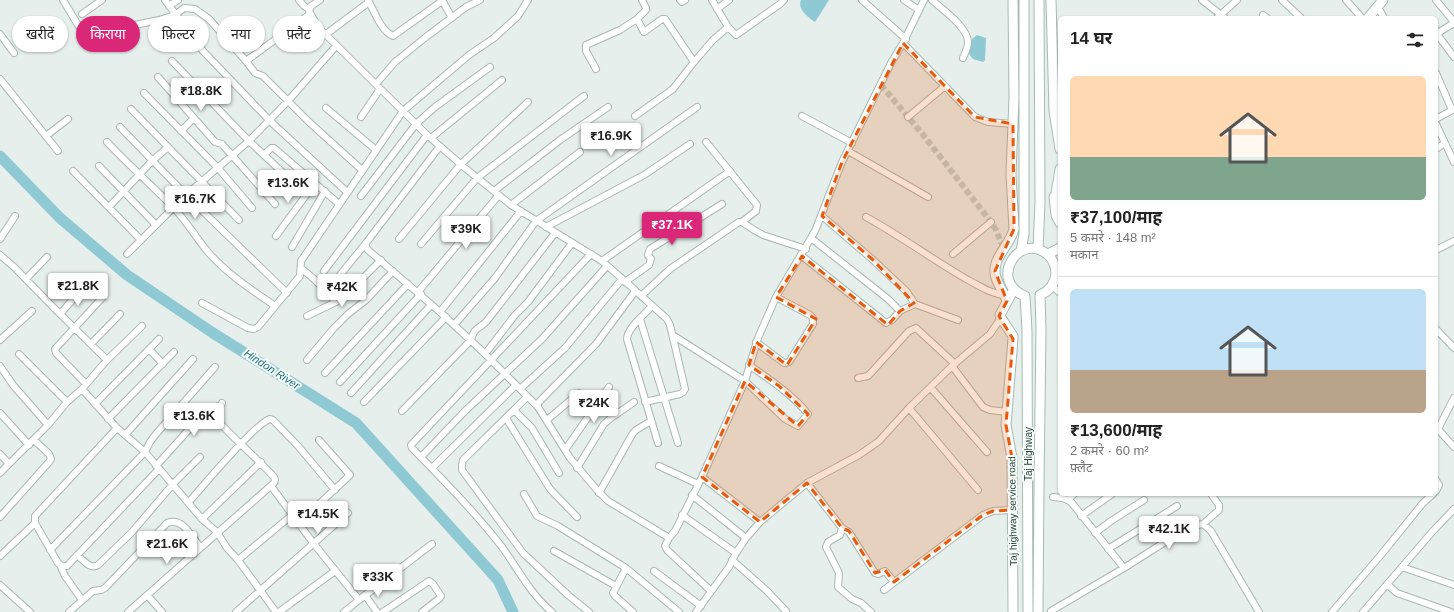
<!DOCTYPE html>
<html lang="hi">
<meta charset="utf-8">
<style>
body{margin:0;font-family:Helvetica,"Noto Sans Devanagari",sans-serif;background:#f6f6f6;color:#222;height:100vh;display:flex;flex-direction:column;font-size:15px;white-space:nowrap}
*{box-sizing:border-box;margin:0}
p{font-size:13px;color:#767676}
.icon{flex:none;width:22px;height:22px;fill:none;stroke:currentColor;stroke-width:2;stroke-linecap:round;stroke-linejoin:round}
.map{position:relative;flex:1;overflow:hidden}
.panel{position:absolute;left:1058px;top:16px;width:380px;height:480px;display:flex;flex-direction:column;background:#fff;border-radius:6px;box-shadow:0 1px 3px #0004}
.panel>*{flex:none}
.hud{position:absolute;left:12px;top:16px;width:380px;height:36px;display:flex;gap:8px}
.price{position:absolute;translate:-50% -34px;padding:0 9px;border-radius:4px;background:#fff;color:#222;font-size:13px;line-height:26px;filter:drop-shadow(0 1px 2px #0008)}
.price::after{content:'';position:absolute;left:50%;top:24px;width:12px;height:9px;margin-left:-6px;background:inherit;clip-path:polygon(0 0,100% 0,50% 100%)}
.price.on{background:#db2777;color:#fff}
ul{padding:0;list-style:none}
li{display:grid;align-content:center;gap:8px;height:212px;padding:0 12px}
li+li{border-top:1px solid #e0e0e0}
li span{display:grid;place-items:center;height:124px;border-radius:6px;color:#555}
li>.icon{margin-inline-start:auto}
span .icon{width:72px;height:72px;fill:#fffc;stroke-width:1}
li b{font-size:17px}
h2{display:flex;justify-content:space-between;align-items:center;height:48px;padding:0 12px;font-size:17px}
.tag{padding:0 14px;border-radius:18px;background:#fff;box-shadow:0 1px 3px #0004;font-size:14px;line-height:36px}
.tag.on{background:#db2777;color:#fff}
.map>svg:first-child{display:block}
.water{fill:#8ec9d4}
.lines{fill:none;stroke-linecap:round;stroke-linejoin:round}
.river{stroke:#8ec9d4;stroke-width:11}
.street-tunnel{stroke:#bfccc8;stroke-width:6;stroke-dasharray:6 3;stroke-linecap:butt}
.street-casing{stroke:#a8b8b2;stroke-width:8}
.secondary-casing{stroke:#a4bbb3;stroke-width:11}
.street{stroke:#fff;stroke-width:6}
.secondary{stroke:#fff;stroke-width:9}
.marked{fill:#e8590c;fill-opacity:0.2;stroke:#e8590c;stroke-width:3;stroke-dasharray:8 5;stroke-linejoin:round}
.labels{text-anchor:middle;stroke-width:4;stroke-linejoin:round;paint-order:stroke}
.street-label{font-size:10px;fill:#24423a;stroke:#f7fbf9}
.water-label{font-size:11px;font-style:italic;fill:#1c6f80;stroke:#f7fbf9}
</style>
<div class="map">
<svg width="1454" height="612" viewBox="0 0 1454 612">
<rect width="100%" height="100%" fill="#e6efeb"/>
<!-- water -->
<path class="water" d="M801,0H829L815,22C808,17 797,9 801,0Z
M977,35L986,38L985,60L983,62L973,59L969,54L972,39Z"/>
<g class="lines">
<!-- river -->
<path class="river" d="M0,156L60,218L127,275L213,333L356,423L498,580L513,612"/>
<!-- street-tunnel -->
<path class="street-tunnel" d="M881,85L924,136L991,222L996,230L1004,250"/>
<!-- street casing -->
<g class="street-casing">
<path id="street" d="M63,0L78,25L82,30L125,27L159,20L175,15L184,8L195,9L209,19L246,61L255,73L263,76L309,122L362,170
M165,0L203,51L270,121L347,192
M299,0L304,6L309,9
M320,0L311,6L309,11L318,27L426,134L465,168L511,205L602,261L635,290L633,294L596,344L538,403V407L570,458L597,490L608,501L666,536L669,538L665,546L667,550L711,591
M368,0C374,11 381,31 393,36L442,1
M442,0L452,18
M680,0L682,2L685,0
M712,0L728,27
M862,0L906,39
M904,0L919,10
M932,0C942,9 969,28 968,43C968,47 965,53 963,58
M1202,0L1225,18
M1282,0L1301,18
M1346,0L1362,18
M1436,0L1454,22
M169,6L178,0
M1378,7L1384,18
M717,9L729,0
M82,14L102,0
M1263,15L1267,18
M1217,18L1237,0
M637,19L644,32L662,19H665L694,62
M0,34L14,53
M1436,34L1454,23
M1437,34L1454,57
M325,35L369,2
M903,43L975,117L988,122L1013,124
M172,61L249,141L282,172
M246,61L310,14
M596,69L586,51V45L620,30L637,19L646,10V8L642,0
M1436,73L1452,110
M158,77L215,142L222,144L275,204
M0,79L58,151
M376,84L395,62L426,37L466,7L480,0
M144,93L218,168L252,208
M326,108L376,150
M131,109L239,220
M635,116L673,89L694,62L713,40L728,27L736,35L780,4L784,0
M802,116L852,143
M361,117L380,89
M908,117L945,86
M1436,119L1454,109
M1436,124L1454,162
M120,127L186,195L287,293
M181,131L194,118
M46,136L68,119
M431,138L502,80
M107,142C128,164 151,185 172,206C186,220 196,238 208,252C227,274 252,290 275,306
M706,142L757,205L756,211L742,222
M440,146L366,243V247L368,250L440,312L482,351L538,407
M1436,149L1445,143
M848,151L928,197
M264,155L271,148H274L339,204
M99,166L156,225
M73,171L141,240
M494,191L560,140L608,107
M361,196L416,124L435,107L490,67
M511,205L580,152
M109,207L152,161L168,147
M822,216L872,259L906,291L915,304
M866,217C901,236 933,260 968,280C980,286 991,294 1005,295
M546,227L644,175L690,144
M276,236L315,183
M811,238L888,299L900,311
M0,239L15,216
M399,239L461,164L528,102
M421,244L477,178L584,96
M292,247L325,191
M1436,250L1454,241
M127,254L186,195L249,141L288,101L336,46
M953,254L991,222
M0,255L14,267L57,311L107,360
M802,256L886,323L892,320L900,311L915,304L958,320
M602,261L730,171
M301,268L314,279L336,302
M324,271L427,135
M26,279L47,257
M336,280L366,243
M625,282L649,265L651,259L648,255L650,249L722,204
M1052,286L1060,293
M418,292L498,196
M638,293L667,319L670,325L685,389L683,392L680,394L645,402
M641,296L670,269L739,222H742L754,230L763,235L806,249
M202,303L248,328L254,329L258,327L300,276L301,261L403,111L469,55L494,38L518,16L528,0
M652,306C645,314 627,328 627,339L658,443
M440,312L521,211
M60,314L82,289
M307,316L336,302L353,288L381,260
M640,319L678,443
M454,325L495,278L536,221L697,107
M1436,329L1454,348
M674,336L745,381L785,419L798,426L808,414C792,394 770,380 749,365
M0,340L32,311
M756,342L784,363H786L789,362L813,324V318L810,315L776,297
M91,344L120,314
M149,349L163,364
M19,354L67,402
M485,354L515,315L528,302L572,243
M307,360L334,328L348,314L366,300L393,271
M0,366L13,385L48,425
M952,366L983,407L990,410L1007,412
M325,373L408,284
M858,378L868,376L909,331L916,328L955,364
M340,382L421,294
M86,384L56,353L55,349L102,298
M931,388L987,452
M82,389L117,428L145,452L202,519L217,532L227,548L238,560L276,612
M520,389L565,348L622,279
M351,393L431,305
M527,397L463,460L462,465V470L523,553L568,595L589,612
M364,402L446,317
M95,404L159,339
M909,408L978,490
M514,410L532,428L559,473
M402,411L471,340C474,328 477,330 486,322L555,233
M0,413L29,445
M506,418L550,489L577,517
M108,419L174,352
M547,420L579,393
M1436,427L1454,447
M117,428L35,516V523L58,563L62,566H67L158,470
M1438,429L1454,398
M125,435L193,359
M565,450L609,387
M0,454L9,464
M421,457L465,411L542,339L607,266
M156,466L192,426L216,412L222,403
M659,466L698,484
M432,468L516,385
M577,468L604,424L611,418L634,402
M0,473L48,425L67,402L82,389L107,360L142,326
M702,477L760,522
M1436,480L1439,485L1436,491
M807,483L842,528L840,535L828,542L826,547L839,573L838,587L852,599L861,603L871,612
M271,486L314,544L359,600L432,544
M599,493L633,433L636,430L651,421
M524,494L537,516L558,526L626,568L679,612
M692,495L746,538
M1053,497L1063,498L1071,502L1124,568
M1068,500L1074,494
M189,502C201,488 257,422 270,419L273,420L298,446L335,490
M682,515L736,553
M1081,516L1112,494
M0,517L49,462L51,459L49,454L34,440
M202,519L261,462
M299,523L350,475L319,440
M1203,524L1219,510V505L1211,494
M842,528L849,532L875,573L878,574L885,571L894,582
M1095,533L1111,521L1144,500
M669,538L675,531L702,477L745,381L758,338L776,297L815,231L842,162L891,63L903,43L924,0
M1108,549L1177,506
M50,550L145,452L150,442L156,434L215,367
M554,551L616,586
M77,555C83,560 90,570 98,565L132,532L173,484L200,457
M0,556L35,523
M238,560L292,515
M732,560L767,591L786,611
M60,565L65,576L82,600
M1402,567L1454,585
M626,568L613,593L615,596L633,612
M654,571L701,606
M1387,584L1397,593L1451,612
M0,585L30,612
M884,590L983,515L993,511L1012,510
M147,595L162,612
M365,595L377,612
M1051,611L1124,568L1184,530L1192,526L1203,524L1211,531L1259,612
M69,612L93,591L101,590L105,588L167,523C183,517 191,536 200,547
M128,612L274,483L275,480L274,477C254,455 231,437 212,414
M236,612L348,513
M279,612L335,571
M344,612L359,600
M383,612L429,581L433,584L441,596L440,598L422,612
M552,612C531,595 518,569 502,547C475,512 443,480 412,448L411,445L591,254
M696,612L729,567L736,553L746,538L760,522L807,483L859,455L879,441L909,408L952,366L990,334L1001,318
M1332,612L1380,556L1423,503L1433,494
M1363,612L1433,531L1454,509"/>
</g>
<!-- secondary casing -->
<g class="secondary-casing">
<path id="secondary" d="M1051,0L1054,111L1060,149
M1368,18L1383,0
M1060,169L1056,194L1054,197L1056,215L1060,223
M1038,249L1040,202L1039,0
M1021,251L1024,234V0
M1048,254L1060,248
M1007,301C1004,293 999,286 996,278C990,259 1010,246 1014,229L1011,174L1014,98L1013,0
M1013,612L1012,458L1006,425L1013,339V336L1001,318L1000,315L1014,289
M1028,612L1027,331L1025,296C987,281 1020,230 1048,255C1053,259 1056,267 1056,274C1055,284 1049,291 1040,295L1041,330L1039,486L1038,612"/>
</g>
<!-- street -->
<use href="#street" class="street"/>
<!-- secondary -->
<use href="#secondary" class="secondary"/>
</g>
<!-- marked area -->
<path class="marked" d="M903,43L975,117L1013,124L1014,229L995,271L1007,301L999,316L1013,339L1006,425L1012,458V510L993,511L983,515L894,582L885,570L875,573L849,531L842,528L807,483L760,522L702,477L745,381L798,426L808,414L779,386L749,365L756,342L787,365L816,319L776,297L802,256L888,325L900,311L914,303L872,259L822,216L842,162Z"/>
<g class="labels">
<!-- street labels -->
<g class="street-label">
<text transform="translate(1028 454) rotate(-90)" y="4">Taj Highway</text>
<text transform="translate(1012 511) rotate(-91)" y="4">Taj highway service road</text>
</g>
<!-- water labels -->
<g class="water-label">
<text transform="translate(272 369) rotate(33)" y="4">Hindon River</text>
</g>
</g>
</svg>
<b class="price" style="left:201px;top:112px">₹18.8K</b>
<b class="price" style="left:611px;top:157px">₹16.9K</b>
<b class="price" style="left:288px;top:204px">₹13.6K</b>
<b class="price" style="left:195px;top:220px">₹16.7K</b>
<b class="price on" style="left:672px;top:246px">₹37.1K</b>
<b class="price" style="left:466px;top:250px">₹39K</b>
<b class="price" style="left:78px;top:307px">₹21.8K</b>
<b class="price" style="left:342px;top:308px">₹42K</b>
<b class="price" style="left:594px;top:424px">₹24K</b>
<b class="price" style="left:194px;top:437px">₹13.6K</b>
<b class="price" style="left:318px;top:535px">₹14.5K</b>
<b class="price" style="left:1169px;top:550px">₹42.1K</b>
<b class="price" style="left:167px;top:565px">₹21.6K</b>
<b class="price" style="left:378px;top:598px">₹33K</b>
<div class="hud">
<a class="tag">खरीदें</a>
<a class="tag on">किराया</a>
<a class="tag">फ़िल्टर</a>
<a class="tag">नया</a>
<a class="tag">फ़्लैट</a>
</div>
<section class="panel">
<h2>14 घर<svg class="icon" aria-label="filters" viewBox="0 0 24 24"><path d="M4 7h16M4 17h16"/><circle cx="9" cy="7" r="2"/><circle cx="15" cy="17" r="2"/></svg></h2>
<ul>
<li><span style="background:linear-gradient(#ffd9b3 65%,#7fa58c 0)"><svg class="icon" aria-label="home" viewBox="0 0 24 24"><path d="M3 11l9-7 9 7M6 9v11h12V9"/></svg></span><div><b>₹37,100/माह</b><p>5 कमरे · 148 m²</p><p>मकान</p></div></li>
<li><span style="background:linear-gradient(#bfe0f5 65%,#b9a48a 0)"><svg class="icon" aria-label="home" viewBox="0 0 24 24"><path d="M3 11l9-7 9 7M6 9v11h12V9"/></svg></span><div><b>₹13,600/माह</b><p>2 कमरे · 60 m²</p><p>फ़्लैट</p></div></li>
</ul>
</section>
</div>
